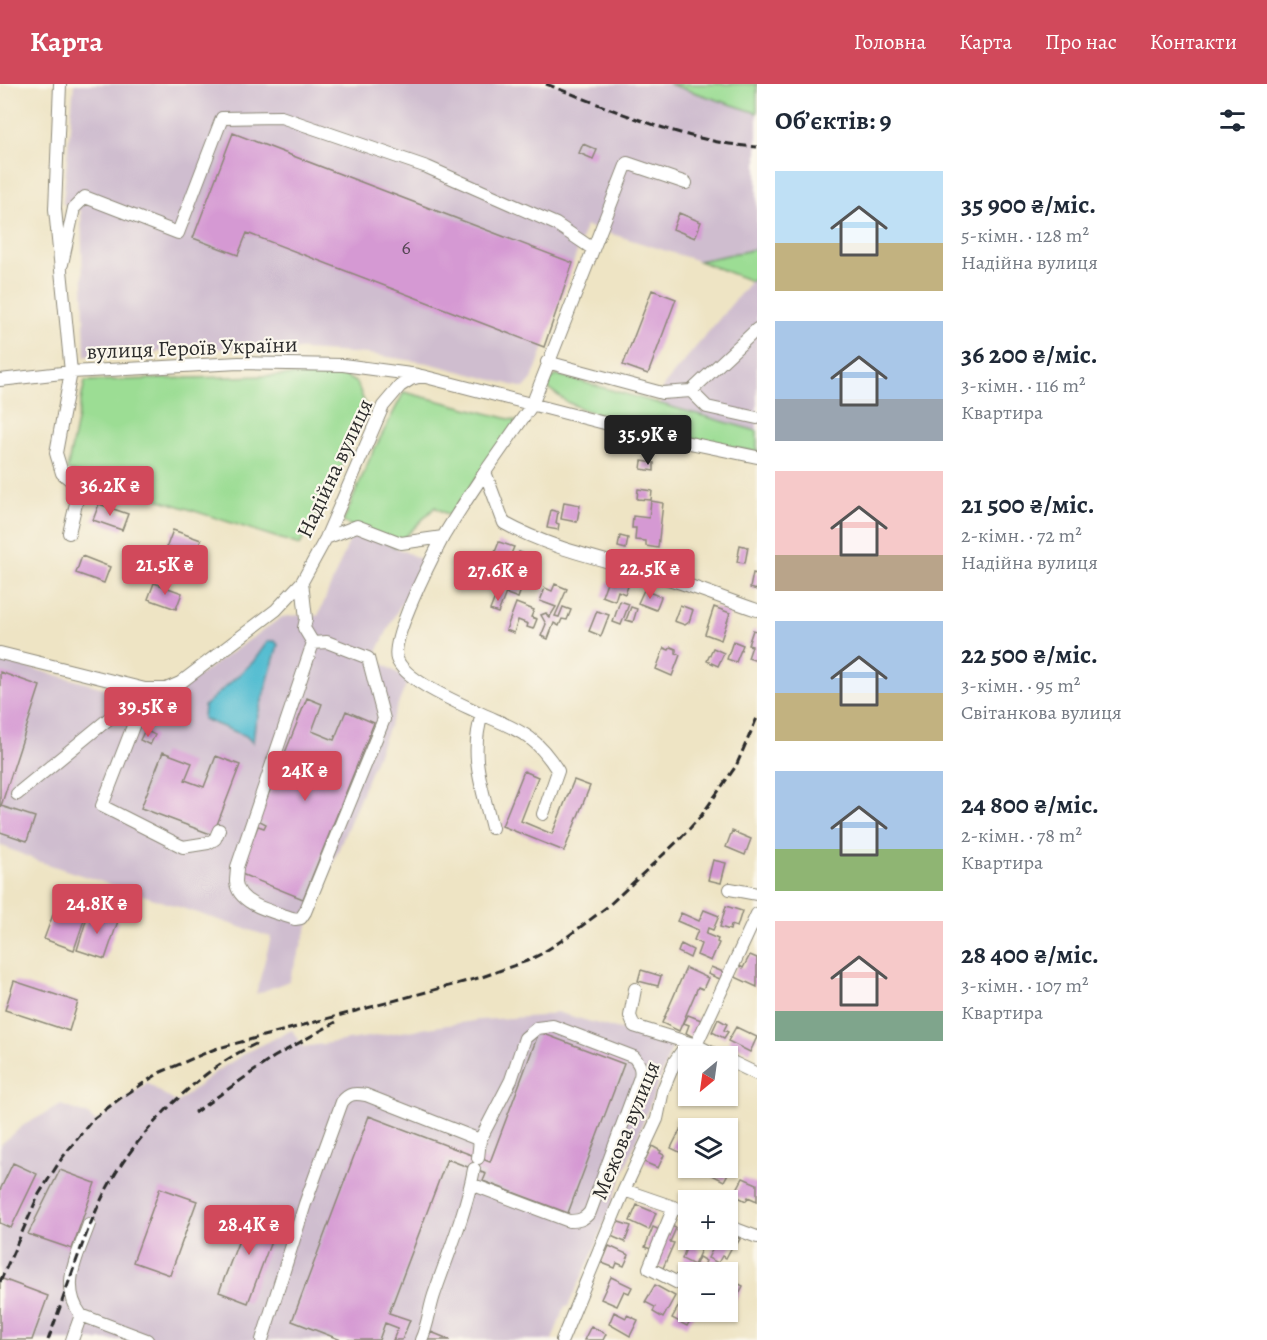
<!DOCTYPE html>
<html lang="uk">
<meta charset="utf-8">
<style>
body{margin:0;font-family:Alegreya,serif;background:#f6f6f7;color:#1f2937;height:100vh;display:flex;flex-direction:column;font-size:22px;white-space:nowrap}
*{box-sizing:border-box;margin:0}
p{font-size:20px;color:#747a83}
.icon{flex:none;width:33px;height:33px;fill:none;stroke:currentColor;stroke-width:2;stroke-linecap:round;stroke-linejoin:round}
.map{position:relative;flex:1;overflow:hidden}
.sheet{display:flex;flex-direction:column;background:#fff;width:510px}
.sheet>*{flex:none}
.needle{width:39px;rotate:209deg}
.buttons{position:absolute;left:678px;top:962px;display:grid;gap:12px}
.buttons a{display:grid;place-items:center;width:60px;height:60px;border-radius:0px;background:#fff;box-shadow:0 2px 4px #0004;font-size:30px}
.price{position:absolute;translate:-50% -51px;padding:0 14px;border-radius:6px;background:#d1495b;color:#fff;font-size:20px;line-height:39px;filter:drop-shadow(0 2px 3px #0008)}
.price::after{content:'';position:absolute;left:50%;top:36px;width:18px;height:14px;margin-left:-9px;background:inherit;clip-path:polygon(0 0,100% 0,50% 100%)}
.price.on{background:#222;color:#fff}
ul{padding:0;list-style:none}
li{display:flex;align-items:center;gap:18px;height:150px;padding:0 18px}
li span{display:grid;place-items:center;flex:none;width:168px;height:120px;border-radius:0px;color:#555}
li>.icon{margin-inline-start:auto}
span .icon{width:72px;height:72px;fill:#fffc;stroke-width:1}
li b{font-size:26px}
h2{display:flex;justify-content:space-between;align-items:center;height:72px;padding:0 18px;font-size:26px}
header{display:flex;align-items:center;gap:36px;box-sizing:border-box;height:84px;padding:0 30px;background:#d1495b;color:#fff}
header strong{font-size:28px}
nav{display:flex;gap:33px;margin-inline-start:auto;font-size:21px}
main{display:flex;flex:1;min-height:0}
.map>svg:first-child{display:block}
.industrial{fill:#cfbdcf}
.green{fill:#9cdd94;stroke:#648460;stroke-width:1.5}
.water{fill:#54bdd1;stroke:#40747e;stroke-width:1.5}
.building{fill:#d599d3}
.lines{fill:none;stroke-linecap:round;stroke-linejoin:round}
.minor-casing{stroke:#8c8878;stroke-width:14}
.minor{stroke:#fff;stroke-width:12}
.rail{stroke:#2b2b2b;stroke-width:3;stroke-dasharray:9 4.5;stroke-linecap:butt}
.labels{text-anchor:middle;stroke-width:4.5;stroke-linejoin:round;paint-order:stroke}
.number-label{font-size:20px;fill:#564655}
.street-label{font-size:22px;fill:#2b2b2b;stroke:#fbf7ec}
</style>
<header>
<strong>Карта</strong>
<nav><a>Головна</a><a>Карта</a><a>Про нас</a><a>Контакти</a></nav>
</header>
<main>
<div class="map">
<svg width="757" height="1256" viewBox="0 0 757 1256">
<rect width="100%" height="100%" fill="#fbf7ec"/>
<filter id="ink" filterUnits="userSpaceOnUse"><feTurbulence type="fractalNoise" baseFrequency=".0167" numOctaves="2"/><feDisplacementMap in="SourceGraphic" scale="12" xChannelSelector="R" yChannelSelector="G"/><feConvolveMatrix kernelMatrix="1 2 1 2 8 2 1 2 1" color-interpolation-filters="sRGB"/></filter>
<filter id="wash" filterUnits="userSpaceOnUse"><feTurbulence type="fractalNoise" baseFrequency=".008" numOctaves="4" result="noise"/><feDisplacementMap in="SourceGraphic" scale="24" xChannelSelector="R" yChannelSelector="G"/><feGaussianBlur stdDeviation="1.35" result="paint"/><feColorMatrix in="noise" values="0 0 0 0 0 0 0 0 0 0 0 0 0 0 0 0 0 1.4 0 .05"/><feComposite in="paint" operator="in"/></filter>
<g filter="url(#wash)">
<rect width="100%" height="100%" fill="#eee4c4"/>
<!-- industrial -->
<path class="industrial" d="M74,0H669L757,29V165L699,177L586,142L544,263L532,295L524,304L428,279L368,270L288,265H214L85,272L81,127L63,120Z
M757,195V347L660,321L664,301L751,197Z
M358,446L427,478L396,529L374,574L408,596L311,833L289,897L256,910L271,853L38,777L0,761V576L160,619L282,533L299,531L312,537L315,531L318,532L353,448Z
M556,928L673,961L591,1173L568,1222H565L552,1256H0V1061L24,1041L61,1021L87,1030L96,1038L147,999L177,1019L214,989L249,967L292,946L303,963L480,936L541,932Z"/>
<!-- green -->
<path class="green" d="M669,0H757V29Z
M757,165V195L751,197L699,177Z
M341,290L357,299L367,325L341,383L300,461L67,386L85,297Z
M558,291L757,347V368L715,360L585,326L567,318L548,304L550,295Z
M404,308L517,337L450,432L435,423L395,463L343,438L370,374Z"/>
<!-- water -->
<path class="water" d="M268,557H275L278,561L255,641L253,659L246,652L203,635L204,622L253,578Z"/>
<g id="blocks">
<!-- building -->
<path class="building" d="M233,49L573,179L544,263L247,149L238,171L193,154Z
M583,60L597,66L593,75L579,69Z
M679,129L701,138L695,154L673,145Z
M652,206L676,215L648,290L623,281Z
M642,377L654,379V387L641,385Z
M638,405L652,407L651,416L637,415Z
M651,417L663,419L658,464L646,462V457L635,456L636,444H632L633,432L649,434Z
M564,418L580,421L577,438L561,435Z
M99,420L128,430L122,446L93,436Z
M551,426L558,428L556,439L559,440L558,446L547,444Z
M173,446L201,456L195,473L167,462Z
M620,452L628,454L626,465L618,463Z
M499,458L514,463L505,484L501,482L499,486L492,484L496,474L493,473Z
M740,461L748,463L745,479L737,478Z
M519,468L532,473L524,490L516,487L518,482L514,480Z
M82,472L110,483L104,499L76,489Z
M753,489L757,490V506L750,504Z
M616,492L625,495L624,498L629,500L625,510L618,507L615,517L602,512L607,498L613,500Z
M154,499L182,509L176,525L148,515Z
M511,499L522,503L518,514L507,510Z
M555,500L567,505L555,532L559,533L563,523L571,526L567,536L562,535L559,542L554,539L548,555L541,552L546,540L541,531L546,529L549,534L556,523L540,517L545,504L552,507Z
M498,506L506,509L498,529L490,526Z
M644,506L661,513L656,526L638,519Z
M620,517L629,520L621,541L613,538Z
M516,519L534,526L531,533L537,535L533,545L527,543L528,540L518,536L514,549L506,546Z
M680,521L693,526L689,538L685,541L674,537Z
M631,523L637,525L633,538L626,536Z
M714,523L730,529L721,556L705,550Z
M597,527L609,531L601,552L589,547Z
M753,546L757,547V577L748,574L752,562L748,561Z
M733,557L743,561L736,578L727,575Z
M671,563L676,565V569L680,571L672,592L656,585L664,564L669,566Z
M713,564L724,569L718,582L707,577Z
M0,588L40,602L1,722L35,733L27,757L0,748Z
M307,614L322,620L312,647L334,656L346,627L374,639L303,815L239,789L258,742L264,744L266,740L258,736Z
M145,646L155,651L150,661L140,656Z
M163,668L192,679L185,696L204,703L216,672L240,681L213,751L141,724Z
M524,687L538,693L521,737L552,750L574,696L590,702L564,767L502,742Z
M732,747L751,755L745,771L726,763Z
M713,776L726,779L721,799L708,796Z
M58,817L87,827L74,866L44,855Z
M726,822L742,827L737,843L731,841L730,846L720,843Z
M704,826L719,832L713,846L708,844L706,850L718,855L717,858L719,859L711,877L697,871L701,860L694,856L698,846L677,837L681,829L699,837Z
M89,827L118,837L105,875L77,866Z
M681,860L693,866L690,874L678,868Z
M750,871L757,874V903L733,892L738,881L743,884Z
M711,883L723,888L720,895L708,890Z
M686,884L708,894L703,905L698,903L679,947L662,939Z
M641,886L661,892L658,902L638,897Z
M14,897L78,918L69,947L5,926Z
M688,931L701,936L693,953L686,949L689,941L684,939Z
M718,935L727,940L724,946L728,948L724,954L712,948Z
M736,943L757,953L750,968L728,957Z
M539,948L624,980L568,1129L483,1097L486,1090L447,1075L389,1229L410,1236L402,1256H393L398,1244L385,1239L379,1256H341L292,1237L369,1032L490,1078Z
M680,1046L688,1050V1072L671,1064Z
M652,1062L661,1067L660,1069L664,1071L658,1084L644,1078Z
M13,1079L37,1090L11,1144L0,1139V1106Z
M728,1082L731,1084L724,1097L708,1089L711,1083Z
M60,1086L95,1099L72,1165L28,1150Z
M743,1094L757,1100V1117L748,1113L746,1117L734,1111Z
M160,1104L197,1117L170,1191L133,1178Z
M637,1121L656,1129L649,1146L630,1137Z
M251,1125L279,1136L248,1219L219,1208Z
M616,1137L631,1142L625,1158L611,1152Z
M688,1140V1155H702L697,1165L701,1166L694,1181L682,1175L687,1162L680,1159Z
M668,1141L676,1144L670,1158L674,1159L663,1184L652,1180Z
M653,1143L662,1147L654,1166L645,1163Z
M728,1148L740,1155L735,1163L733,1161L726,1174L722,1172L718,1179L708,1174L718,1155H728Z
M609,1162L629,1171L624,1182L617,1179L615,1184L602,1179Z
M699,1173L706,1177L701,1188L694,1185Z
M611,1193L632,1203L629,1209L624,1207L617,1222L601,1215Z
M0,1194L48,1212L32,1256H0Z
M728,1194L743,1202L734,1219L728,1216Z
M655,1201L675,1212L663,1234L653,1228L655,1223L645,1218Z
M682,1216L688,1220V1227H696L687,1242L672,1234Z
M614,1228L626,1234L627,1231L638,1236L630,1252L609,1240Z
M591,1242L606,1250L603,1256H584Z
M431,1248L451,1256H428Z"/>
</g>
</g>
<g filter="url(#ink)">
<use href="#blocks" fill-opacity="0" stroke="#8c8878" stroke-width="1.5"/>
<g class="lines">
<!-- minor casing -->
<g class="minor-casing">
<path id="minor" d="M60,0L55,125L71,288L239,279L343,281L418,291
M686,99L627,79L532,321L485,388L504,439C551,465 602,475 652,490C688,500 722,514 757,526
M62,180L74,124L85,113L178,149L222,34L281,33L427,83L556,140L593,165
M547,278L662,309L691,307L757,245
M0,296L71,288L56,369L62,389L73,398L79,407L69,449
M691,307L707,323L757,334
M485,388C471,409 456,431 443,453C432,474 390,555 397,575C405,597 459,619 480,629C519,647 534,649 558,687L543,730
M326,454L357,442L401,459L443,453
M302,498L306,535L304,544L313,559L237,783C237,788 236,793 236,798C238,822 276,828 295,835L301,834L305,828L384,635L368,574L327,558L313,559
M0,569L145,605H166L180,599L276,526L302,498L326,454L383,322L400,302L411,295L422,292L651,351L757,373
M166,605L135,637L102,722L183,763L208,759L215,755L219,746
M482,630C469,673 482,702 492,744
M17,710L145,605
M730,805L757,810
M635,905L630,932L634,942L696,961L718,972
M728,976L757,990
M471,1100L569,1137C578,1137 584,1136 590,1128L640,993C642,984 639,980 634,973L561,945L553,942L537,944L525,954L511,996L480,1056L478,1074
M624,1106L688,1128
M674,1123L649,1184L678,1199
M728,1142L757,1153
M81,1231C59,1202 78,1171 89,1140
M72,1256L81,1231L147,1256
M262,1256L305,1120L342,1018C349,1009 355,1009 366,1011L480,1056
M421,1256C428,1241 429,1226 434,1211C448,1170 466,1128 474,1085
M562,1256L624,1106L657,1035L663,1006L675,977L682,967L688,963L696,961L757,830"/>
</g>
<!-- minor -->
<use href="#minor" class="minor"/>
<!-- rail -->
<path class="rail" d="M546,0C615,26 683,58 757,63
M194,1029L274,973L336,938
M0,1198L39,1110L62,1074L93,1035L122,1013L161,988L215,965L482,893L527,877L541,870L567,853L607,823L680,755L701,732L736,682L757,634
M48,1256C66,1209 82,1154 104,1110C134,1051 199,984 260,958"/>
</g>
</g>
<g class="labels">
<!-- number labels -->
<g class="number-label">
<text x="406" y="170">6</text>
</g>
<!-- street labels -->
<g class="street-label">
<text transform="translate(192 263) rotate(-2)" y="8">вулиця Героїв України</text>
<text transform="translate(334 384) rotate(-65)" y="8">Надійна вулиця</text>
<text transform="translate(625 1046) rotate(-68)" y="8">Межова вулиця</text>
</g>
</g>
</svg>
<div class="buttons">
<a><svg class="needle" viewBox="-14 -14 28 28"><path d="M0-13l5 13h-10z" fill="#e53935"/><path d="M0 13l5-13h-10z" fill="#747a83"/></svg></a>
<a><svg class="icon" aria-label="layers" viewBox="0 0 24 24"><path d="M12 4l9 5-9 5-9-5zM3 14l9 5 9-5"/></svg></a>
<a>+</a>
<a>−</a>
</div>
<b class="price on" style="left:648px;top:382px">35.9K ₴</b>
<b class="price" style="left:110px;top:433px">36.2K ₴</b>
<b class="price" style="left:165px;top:512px">21.5K ₴</b>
<b class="price" style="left:650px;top:516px">22.5K ₴</b>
<b class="price" style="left:498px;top:518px">27.6K ₴</b>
<b class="price" style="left:148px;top:654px">39.5K ₴</b>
<b class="price" style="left:305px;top:718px">24K ₴</b>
<b class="price" style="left:97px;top:851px">24.8K ₴</b>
<b class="price" style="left:249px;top:1172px">28.4K ₴</b>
</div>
<section class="sheet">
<h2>Об’єктів: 9<svg class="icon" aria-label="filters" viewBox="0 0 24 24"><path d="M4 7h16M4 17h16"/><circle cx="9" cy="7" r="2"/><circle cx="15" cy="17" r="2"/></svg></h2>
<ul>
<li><span style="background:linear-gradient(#bfe0f5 60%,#c2b280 0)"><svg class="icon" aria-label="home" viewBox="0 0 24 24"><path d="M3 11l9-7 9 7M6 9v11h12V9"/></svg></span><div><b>35 900 ₴/міс.</b><p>5-кімн. · 128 m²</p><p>Надійна вулиця</p></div></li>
<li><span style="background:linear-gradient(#a9c7e8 65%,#9aa5b1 0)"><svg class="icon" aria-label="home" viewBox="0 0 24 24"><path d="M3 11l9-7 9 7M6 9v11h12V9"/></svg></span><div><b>36 200 ₴/міс.</b><p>3-кімн. · 116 m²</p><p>Квартира</p></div></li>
<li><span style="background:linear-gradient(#f6c9c9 70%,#b9a48a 0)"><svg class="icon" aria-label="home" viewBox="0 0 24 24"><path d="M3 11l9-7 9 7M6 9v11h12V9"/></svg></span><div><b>21 500 ₴/міс.</b><p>2-кімн. · 72 m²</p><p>Надійна вулиця</p></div></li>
<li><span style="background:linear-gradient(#a9c7e8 60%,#c2b280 0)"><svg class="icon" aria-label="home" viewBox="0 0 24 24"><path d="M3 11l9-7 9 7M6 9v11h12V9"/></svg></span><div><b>22 500 ₴/міс.</b><p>3-кімн. · 95 m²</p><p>Світанкова вулиця</p></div></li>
<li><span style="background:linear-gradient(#a9c7e8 65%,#8fb573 0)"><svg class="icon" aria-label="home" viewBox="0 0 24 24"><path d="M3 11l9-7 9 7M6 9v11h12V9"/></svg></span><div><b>24 800 ₴/міс.</b><p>2-кімн. · 78 m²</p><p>Квартира</p></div></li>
<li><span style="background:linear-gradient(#f6c9c9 75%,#7fa58c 0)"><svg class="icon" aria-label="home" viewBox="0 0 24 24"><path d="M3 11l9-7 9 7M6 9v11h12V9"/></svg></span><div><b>28 400 ₴/міс.</b><p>3-кімн. · 107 m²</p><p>Квартира</p></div></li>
</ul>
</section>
</main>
